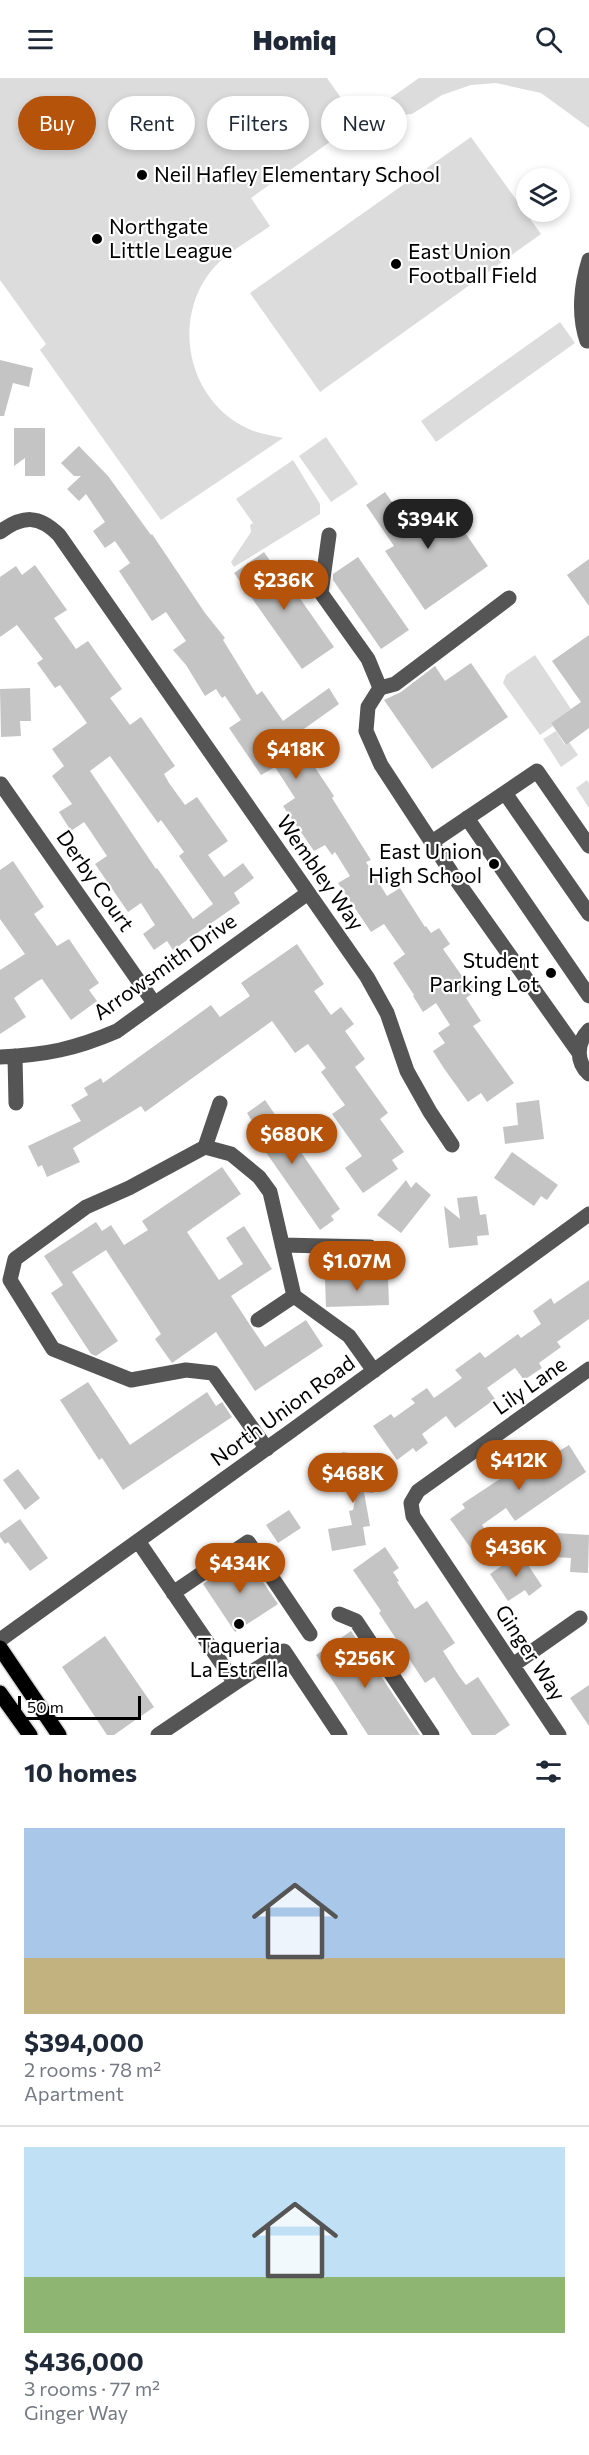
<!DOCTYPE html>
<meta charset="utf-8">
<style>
body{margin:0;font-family:Commissioner,sans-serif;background:#f6f6f7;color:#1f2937;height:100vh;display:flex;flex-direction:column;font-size:22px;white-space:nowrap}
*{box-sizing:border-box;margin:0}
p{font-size:20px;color:#747a83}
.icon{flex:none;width:33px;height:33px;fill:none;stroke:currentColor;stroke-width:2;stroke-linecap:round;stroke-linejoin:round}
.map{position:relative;height:1657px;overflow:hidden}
.drawer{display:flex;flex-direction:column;background:#fff;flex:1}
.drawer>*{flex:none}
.top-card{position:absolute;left:18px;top:18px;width:554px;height:54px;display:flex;gap:12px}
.fabs{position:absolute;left:516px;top:90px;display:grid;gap:12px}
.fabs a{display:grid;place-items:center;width:54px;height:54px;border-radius:50%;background:#fff;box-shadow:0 3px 9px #0003;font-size:30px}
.scale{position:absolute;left:18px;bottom:15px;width:123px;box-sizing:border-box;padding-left:6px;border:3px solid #000;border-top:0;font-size:16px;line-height:21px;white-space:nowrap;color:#000;-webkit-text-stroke:4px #fff;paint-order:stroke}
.price{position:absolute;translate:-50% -51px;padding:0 14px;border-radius:21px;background:#b45309;color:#fff;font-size:20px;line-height:39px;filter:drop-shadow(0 2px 3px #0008)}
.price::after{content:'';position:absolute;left:50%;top:36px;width:18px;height:14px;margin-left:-9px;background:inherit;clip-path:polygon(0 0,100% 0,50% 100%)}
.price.active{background:#222;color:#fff}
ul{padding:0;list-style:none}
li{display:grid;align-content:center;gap:12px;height:318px;padding:0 24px}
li+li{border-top:2px solid #e0e1e3}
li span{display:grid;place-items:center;height:186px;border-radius:0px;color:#555}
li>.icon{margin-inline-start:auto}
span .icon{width:108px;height:108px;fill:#fffc;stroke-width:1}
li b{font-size:26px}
h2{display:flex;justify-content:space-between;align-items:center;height:72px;padding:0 24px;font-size:26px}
.pill{padding:0 21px;border-radius:27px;background:#fff;box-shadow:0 3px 9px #0003;font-size:21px;line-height:54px}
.pill.active{background:#b45309;color:#fff}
header{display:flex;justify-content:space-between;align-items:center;height:78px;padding:0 24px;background:#fff;font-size:27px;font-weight:800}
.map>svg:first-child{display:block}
.green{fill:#dcdcdc}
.building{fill:#c4c4c4;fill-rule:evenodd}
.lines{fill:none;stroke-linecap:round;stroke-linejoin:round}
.major-casing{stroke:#dbdbdb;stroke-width:18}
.minor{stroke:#555;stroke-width:15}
.major{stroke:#000;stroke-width:15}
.poi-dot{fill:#000;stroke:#fff;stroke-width:2}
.labels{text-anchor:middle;stroke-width:4.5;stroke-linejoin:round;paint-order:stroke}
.poi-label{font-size:21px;fill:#000;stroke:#fff;text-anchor:start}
.street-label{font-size:21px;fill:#000;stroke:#fff}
</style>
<header><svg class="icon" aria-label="menu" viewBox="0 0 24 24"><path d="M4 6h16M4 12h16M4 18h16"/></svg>Homiq<svg class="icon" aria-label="search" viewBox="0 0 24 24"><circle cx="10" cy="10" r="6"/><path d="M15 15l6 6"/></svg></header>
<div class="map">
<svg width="589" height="1657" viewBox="0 0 589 1657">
<rect width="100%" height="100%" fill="#fff"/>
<!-- green -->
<path class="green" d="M0,0H327L358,44L251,120L270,148C249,163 223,176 208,197C171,249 191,327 251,352C261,356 273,358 283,360L161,442L40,272L46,266L0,202Z
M419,0H589V50L541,15L496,5L471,7L442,17L412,36L386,38L375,31Z
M471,59L541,156L320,314L250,215Z
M560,244L575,265L436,364L421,343Z
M326,359L358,406L331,424L299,378Z
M293,382L320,426V436L234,489L231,484L251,454L250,447L253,445L236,421Z
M535,577L571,631L551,645L553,648L540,657L503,605L506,597Z
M556,653L565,667L569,664L578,677L561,689L543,661Z
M587,702L589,705V730L576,710Z"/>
<!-- building -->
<path class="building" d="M0,282L33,290L29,309L13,305L4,338H0Z
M14,350H45V398H25V380L14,388Z
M79,368L108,398L151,457L152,456L205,535L225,560L223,562L257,617L262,613L283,643L329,610L339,626L294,658L334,718L332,720L371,782L366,784L387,818L400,810L425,849L426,848L431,855L439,850L450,866L443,871L462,898L465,896L476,913L466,920L481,943L473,948L514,1005L487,1024L481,1015L468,1024L443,989L433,973L445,965L438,955L450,947L436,925L423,934L413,918L414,917L393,885L405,876L384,846L371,854L338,805L350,798L335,774L332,777L325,767L314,773L283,728L295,720L275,689L261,697L229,650L241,642L225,618L222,620L216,611L205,618L186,587L173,572L186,563L166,534L152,543L119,493L130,485L115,463L105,470L93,453L105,444L86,416L79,423L67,411L81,398H74L61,385Z
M385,414L409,449L444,424L488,488L425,532L385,473L394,468L366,427Z
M264,474L285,504L287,502L334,569L302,591L234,495Z
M358,479L409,552L381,571L333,502V496Z
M589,481V528L567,497Z
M35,487L67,532L54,540L76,571L88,563L122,611L110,620L130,647L141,639L175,688L164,696L169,705L185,727L197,719L228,763L208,777L224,799L243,785L254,800L234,815L240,825L173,872L167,863L154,872L143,856L155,847L141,825L128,834L95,786L107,778L89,751L84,744L71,753L59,734L72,726L52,698L64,688L52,671L87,645L60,607L55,610L37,585L43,581L17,547L0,559V499L16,488L22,497ZM110,678L158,745L161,742L184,774L179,778L213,826L193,841L157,790L156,791L90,693Z
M589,557V650L566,667L551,645L581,624L552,583Z
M471,585L508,639L432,691L384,622L401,614L435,588L445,603Z
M30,610L31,643H20L21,658L1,659L0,611Z
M13,783L44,829L34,836L57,868L69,861L99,905L89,912L97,923L71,942L42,901L38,903L14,920L26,939L0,956V892L25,876L0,841V792Z
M297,866L324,906L314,913L331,937L341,929L354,946L345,953L365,981L355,989L388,1035L380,1041L404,1074L392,1082L398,1091L363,1115L345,1090L362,1078L332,1036L345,1027L321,994L326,990L308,966L295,975L272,943L145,1034L141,1028L73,1070L80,1084L47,1099L42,1087L38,1089L28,1068L81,1043L71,1027L88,1017L84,1010L101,1000L103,1005L211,927L220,939L250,918L241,905Z
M265,1022L340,1131L331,1138L334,1142L320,1152L247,1047L252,1043L247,1035Z
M539,1022L544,1061L505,1066L503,1049L518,1047L516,1025Z
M512,1074L558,1107L547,1122L541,1118L534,1128L494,1100Z
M222,1089L241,1116L187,1154L219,1202L243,1186L226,1160L244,1148L272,1191L231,1218L250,1247L265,1269L306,1242L323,1268L255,1313L216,1254L172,1285L155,1261L161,1256L106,1172L72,1194L118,1263L96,1278L91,1276L51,1215L63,1207L44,1178L96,1144L102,1153L111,1147L124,1167L148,1152L142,1143Z
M406,1102L411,1110L416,1104L431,1117L401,1155L377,1137Z
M477,1118L480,1137L486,1136L489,1157L477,1158L478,1167L449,1170L444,1128L460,1141L457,1120Z
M388,1198L389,1227L326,1229L325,1201Z
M589,1202V1241L557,1264L561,1269L539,1285L542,1290L524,1302L515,1290L487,1310L495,1321L455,1350L446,1338L422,1356L428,1365L416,1374L413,1370L397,1382L373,1348L391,1336L394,1340L415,1325L411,1321L427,1310L434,1320L462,1300L455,1292L480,1274L485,1280L518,1256L521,1260L541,1246L533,1233L551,1220L554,1226Z
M88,1304L130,1367L207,1314L216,1328L222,1324L232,1339L123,1412L102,1380L99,1382L60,1322Z
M552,1362L559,1373L569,1367L586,1394L515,1443L506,1430L482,1447L490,1459L472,1472L450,1441L465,1430L462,1426L506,1397L504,1395Z
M342,1374L364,1377L360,1396L375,1398L373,1415L364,1414L370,1448L363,1449L366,1467L332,1473L328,1451L352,1447L349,1433L353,1432L358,1406L337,1402Z
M18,1391L40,1420L25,1432L3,1402Z
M289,1432L301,1450L278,1465L266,1447Z
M20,1441L48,1480L30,1493L8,1464L5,1466L0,1459V1455Z
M555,1455L589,1457L588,1495L570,1494L571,1480L554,1479Z
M385,1469L399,1490L393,1494L399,1503L397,1504L415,1531L427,1523L455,1565L443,1573L459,1598L466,1607L478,1599L510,1647L495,1657H472L434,1599L425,1605L379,1535L381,1533L353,1492Z
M520,1475L542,1508L529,1518L525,1512L508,1523L490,1496Z
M245,1478L278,1526L235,1554L203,1506Z
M351,1553L420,1657H368L316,1577Z
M105,1558L154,1629L114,1657H107L62,1589Z
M589,1607V1648L570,1620Z"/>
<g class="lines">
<!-- major casing -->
<g class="major-casing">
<path id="major" d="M0,1570L59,1657
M0,1615L30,1657"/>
</g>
<!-- minor -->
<path class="minor" d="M587,263C578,237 581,207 589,182
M0,454C23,437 39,437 59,457L367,899L387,935L407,993L430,1034L452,1067
M329,457L321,515L368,581L380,610
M509,520L395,606L380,610L368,629L366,653L381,687L457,803L579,975
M1,706L154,925
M505,715L589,836
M467,740L589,918
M432,764L537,693L589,768
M589,952C576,965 576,984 589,996
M15,978L16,1025
M0,979C46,977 75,971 117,953L308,815
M205,1069L220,1025
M282,1167L370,1169
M258,1242L294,1218
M267,1371L213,1295L186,1292L131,1302L53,1271L10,1202L15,1181L86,1129L129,1110L205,1069L231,1076L259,1099L270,1114L294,1218L349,1258L374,1293
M138,1463L235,1605L158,1657
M173,1515L248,1464L310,1556
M339,1536L356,1543L432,1657
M0,1562L291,1353L589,1136
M513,1587L580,1540
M235,1605L284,1573L340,1657
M559,1657L413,1438L411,1425L418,1413L589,1291"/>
<!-- major -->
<use href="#major" class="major"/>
</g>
<!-- markers -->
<g class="poi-dot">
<circle cx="142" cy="97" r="6"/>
<circle cx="97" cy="161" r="6"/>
<circle cx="396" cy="186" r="6"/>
<circle cx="494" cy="786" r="6"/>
<circle cx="551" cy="895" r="6"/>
<circle cx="239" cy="1546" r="6"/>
</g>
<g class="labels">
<!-- poi labels -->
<g class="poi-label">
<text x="154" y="104">Neil Hafley Elementary School</text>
<text x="109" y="156">Northgate<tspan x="109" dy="24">Little League</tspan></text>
<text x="408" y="181">East Union<tspan x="408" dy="24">Football Field</tspan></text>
<text x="482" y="781" text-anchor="end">East Union<tspan x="482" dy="24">High School</tspan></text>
<text x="539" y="890" text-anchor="end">Student<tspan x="539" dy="24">Parking Lot</tspan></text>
<text x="239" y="1575" text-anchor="middle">Taqueria<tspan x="239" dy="24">La Estrella</tspan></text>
</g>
<!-- street labels -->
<g class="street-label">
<text transform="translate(320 795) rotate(55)" y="7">Wembley Way</text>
<text transform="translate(95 803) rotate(55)" y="7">Derby Court</text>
<text transform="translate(165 889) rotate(-35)" y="7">Arrowsmith Drive</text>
<text transform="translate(530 1308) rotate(-35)" y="7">Lily Lane</text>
<text transform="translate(283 1333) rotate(-36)" y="7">North Union Road</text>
<text transform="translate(530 1575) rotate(57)" y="7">Ginger Way</text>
</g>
</g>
</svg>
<div class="fabs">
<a><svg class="icon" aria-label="layers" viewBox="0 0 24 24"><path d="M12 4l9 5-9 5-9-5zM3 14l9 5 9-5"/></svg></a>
</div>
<div class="scale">50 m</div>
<b class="price active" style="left:428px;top:472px">$394K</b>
<b class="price" style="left:284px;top:533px">$236K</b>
<b class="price" style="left:296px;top:702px">$418K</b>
<b class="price" style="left:292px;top:1087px">$680K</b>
<b class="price" style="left:357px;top:1214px">$1.07M</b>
<b class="price" style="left:519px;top:1413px">$412K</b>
<b class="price" style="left:353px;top:1426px">$468K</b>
<b class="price" style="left:516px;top:1500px">$436K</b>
<b class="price" style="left:240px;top:1516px">$434K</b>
<b class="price" style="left:365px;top:1611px">$256K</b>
<div class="top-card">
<a class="pill active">Buy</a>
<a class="pill">Rent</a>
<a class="pill">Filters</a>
<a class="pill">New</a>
</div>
</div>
<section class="drawer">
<h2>10 homes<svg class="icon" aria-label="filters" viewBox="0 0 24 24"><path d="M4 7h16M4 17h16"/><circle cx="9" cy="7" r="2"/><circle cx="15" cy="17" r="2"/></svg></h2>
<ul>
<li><span style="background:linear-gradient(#a9c7e8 70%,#c2b280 0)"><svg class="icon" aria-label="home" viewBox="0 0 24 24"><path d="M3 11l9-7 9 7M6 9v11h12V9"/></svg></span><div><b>$394,000</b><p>2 rooms · 78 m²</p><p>Apartment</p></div></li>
<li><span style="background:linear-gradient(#bfe0f5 70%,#8fb573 0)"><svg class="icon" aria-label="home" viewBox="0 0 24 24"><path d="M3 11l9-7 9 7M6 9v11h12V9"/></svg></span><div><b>$436,000</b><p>3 rooms · 77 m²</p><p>Ginger Way</p></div></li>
</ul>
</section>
